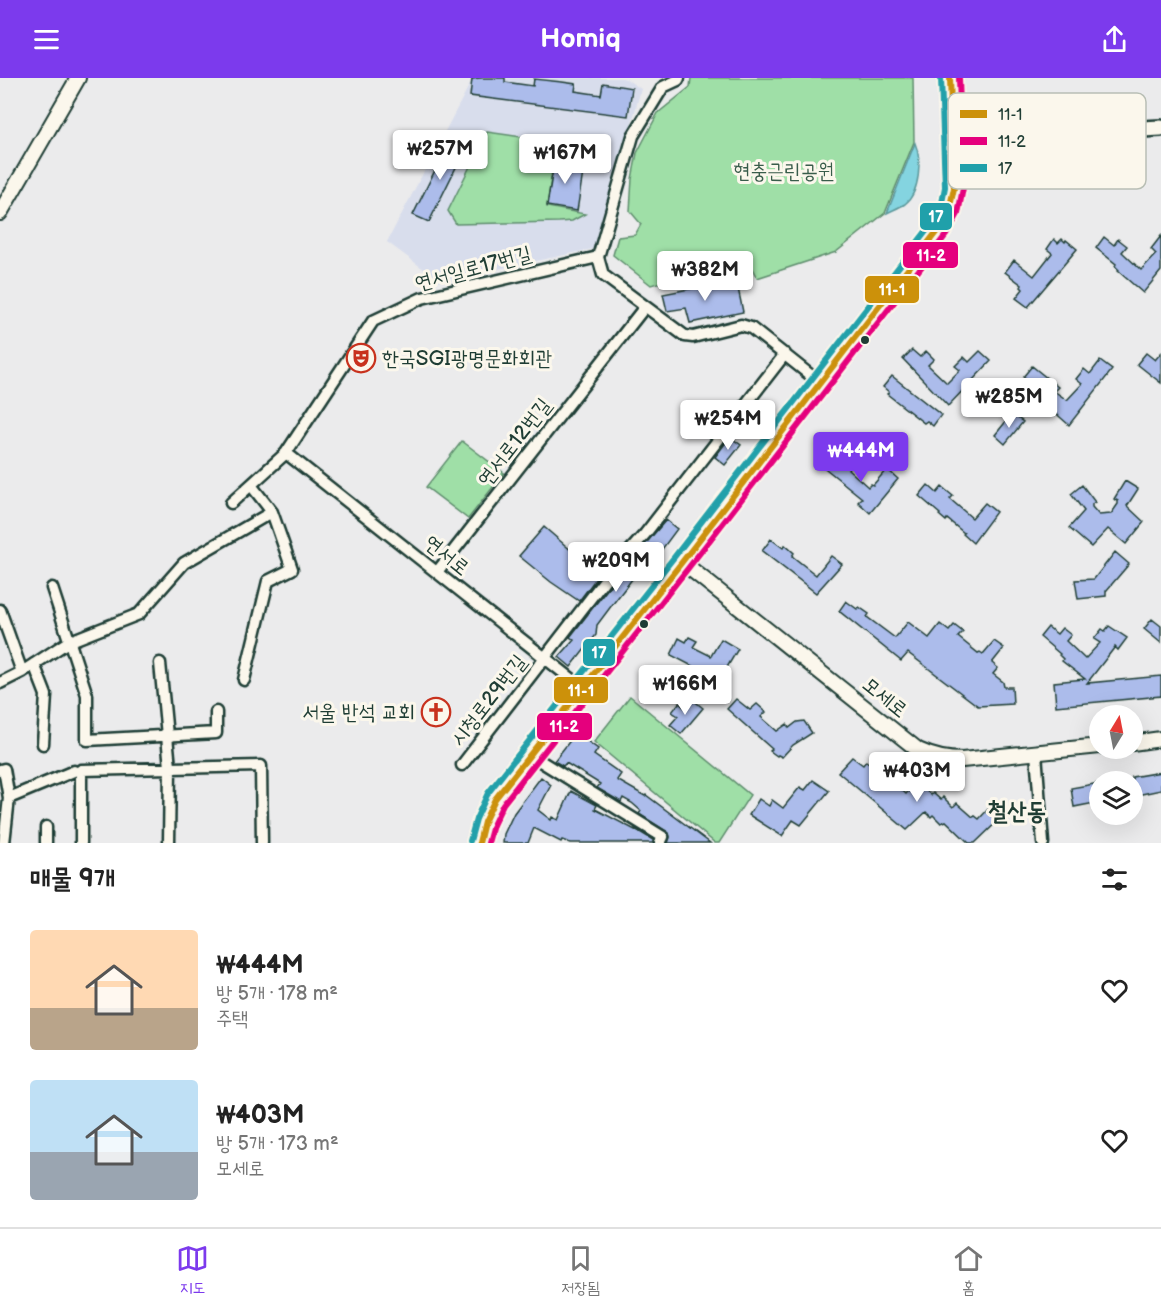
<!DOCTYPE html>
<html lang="ko">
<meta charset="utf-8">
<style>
body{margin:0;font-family:"Balsamiq Sans","Poor Story",sans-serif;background:#f2f2f2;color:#222;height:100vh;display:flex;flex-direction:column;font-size:22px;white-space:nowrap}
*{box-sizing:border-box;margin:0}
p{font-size:20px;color:#767676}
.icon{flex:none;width:33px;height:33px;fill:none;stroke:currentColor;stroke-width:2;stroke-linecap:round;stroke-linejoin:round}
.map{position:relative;height:765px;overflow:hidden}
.sheet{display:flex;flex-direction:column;background:#fff;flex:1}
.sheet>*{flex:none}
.needle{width:39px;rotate:10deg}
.buttons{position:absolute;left:1089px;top:627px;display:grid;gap:12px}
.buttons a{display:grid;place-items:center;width:54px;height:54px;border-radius:50%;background:#fff;box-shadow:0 6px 24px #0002;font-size:30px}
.price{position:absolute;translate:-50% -51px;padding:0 14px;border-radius:6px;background:#fff;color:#222;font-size:20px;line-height:39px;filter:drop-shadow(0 2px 3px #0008)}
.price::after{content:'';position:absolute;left:50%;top:36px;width:18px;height:14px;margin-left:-9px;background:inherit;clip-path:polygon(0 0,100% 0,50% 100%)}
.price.selected{background:#7c3aed;color:#fff}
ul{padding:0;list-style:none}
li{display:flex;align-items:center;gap:18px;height:150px;padding:0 30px}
li span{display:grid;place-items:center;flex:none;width:168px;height:120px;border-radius:6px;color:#555}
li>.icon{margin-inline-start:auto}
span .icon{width:72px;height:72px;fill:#fffc;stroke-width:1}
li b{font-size:26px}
h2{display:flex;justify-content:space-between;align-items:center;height:72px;padding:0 30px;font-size:26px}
header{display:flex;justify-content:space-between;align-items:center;height:78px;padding:0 30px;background:#7c3aed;color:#fff;font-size:27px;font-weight:600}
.tab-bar{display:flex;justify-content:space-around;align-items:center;height:84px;border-top:2px solid #e0e0e0;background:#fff;font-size:16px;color:#767676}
.tab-bar a{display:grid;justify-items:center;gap:3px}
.tab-bar .selected{color:#7c3aed}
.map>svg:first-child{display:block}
.built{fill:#d8ddec}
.green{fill:#9fdfa7;stroke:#5f8e6e;stroke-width:1.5}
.water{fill:#84d4e0;stroke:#5c989b;stroke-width:1.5}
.building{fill:#acbceb;stroke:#1f3d34;stroke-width:1.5}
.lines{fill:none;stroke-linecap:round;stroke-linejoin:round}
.minor-casing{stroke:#1f3d34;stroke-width:15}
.tertiary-casing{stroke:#1f3d34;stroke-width:18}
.secondary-casing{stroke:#1f3d34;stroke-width:20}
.minor{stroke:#fbf7ec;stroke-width:10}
.tertiary{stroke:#fbf7ec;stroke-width:14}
.secondary{stroke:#fbf7ec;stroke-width:15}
.bus-1-casing{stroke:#fbf7ec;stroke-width:10}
.bus-2-casing{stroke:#fbf7ec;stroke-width:10}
.bus-3-casing{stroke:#fbf7ec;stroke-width:10}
.bus-1{stroke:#cc910a;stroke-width:6}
.bus-2{stroke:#e5007d;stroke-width:6}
.bus-3{stroke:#20a0aa;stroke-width:6}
.bus-dot{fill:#1f3d34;stroke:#fbf7ec;stroke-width:2}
.labels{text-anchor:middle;stroke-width:6;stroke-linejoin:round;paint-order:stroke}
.park-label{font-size:21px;fill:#395d4b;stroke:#fbf7ec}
.street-label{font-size:21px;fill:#1f3d34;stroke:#fbf7ec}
.poi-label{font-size:21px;fill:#1f3d34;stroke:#fbf7ec;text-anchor:start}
.quarter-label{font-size:24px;font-weight:bold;fill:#1f3d34;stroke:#fbf7ec}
.key{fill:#fbf7ec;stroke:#b9bfb5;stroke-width:1.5}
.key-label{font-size:16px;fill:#1f3d34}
.line-badge{stroke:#fbf7ec;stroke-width:2}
.badge-label{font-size:16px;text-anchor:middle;font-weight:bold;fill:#fff}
</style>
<header><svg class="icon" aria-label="menu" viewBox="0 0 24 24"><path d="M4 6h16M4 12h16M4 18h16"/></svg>Homiq<svg class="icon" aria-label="share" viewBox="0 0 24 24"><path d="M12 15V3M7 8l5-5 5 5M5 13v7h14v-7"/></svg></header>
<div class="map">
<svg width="1161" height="765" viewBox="0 0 1161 765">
<rect width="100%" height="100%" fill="#ebebec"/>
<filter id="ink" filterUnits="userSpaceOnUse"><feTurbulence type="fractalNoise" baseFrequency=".0167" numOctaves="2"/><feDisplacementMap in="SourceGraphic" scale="12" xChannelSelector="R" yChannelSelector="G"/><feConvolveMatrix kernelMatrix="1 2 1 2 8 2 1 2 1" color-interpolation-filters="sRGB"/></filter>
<g filter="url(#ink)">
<!-- built -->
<path class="built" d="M473,0H622L626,1L641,11L598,170L440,203L387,164Z"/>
<!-- green -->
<path class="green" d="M691,0H913L914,64L885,135L836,174L757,200L746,179L651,207L613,177L618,159L635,157L641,146L630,133L632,101L637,75L658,35L690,9Z
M487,54L556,64L547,129L585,136L572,143L559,144L456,146L448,133Z
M462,363L504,395L468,441L426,409Z
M630,618L750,717L719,765H715L594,664Z"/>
<!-- water -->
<path class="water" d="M915,65C922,82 920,114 905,126C900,129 893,132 887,135Z"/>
<!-- building -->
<path class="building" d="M480,0H505V4L533,8L534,1L562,4L576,6L575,13L601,17L603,5L632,10L628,38L470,18L472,1Z
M450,62L466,69L429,144L413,137Z
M557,79L570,81V86L584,88L577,133L547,128L554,85H556Z
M1161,158V193L1143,215L1118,193L1119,192L1115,188L1116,186L1096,170L1104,159L1114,167L1118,161L1127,168L1122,174L1141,192L1156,176L1151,171Z
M1054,161L1058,165L1062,161L1065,164L1066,162L1077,171L1028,229L1016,220L1023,211L1021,209L1022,207L1005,194L1014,182L1034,198L1052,175L1047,171Z
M720,205L721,213L738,210L743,234L690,245L686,230L667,233L663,216Z
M912,272L920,279L926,273L934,281L928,287L947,305L960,292L955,288L964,279L969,284L980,273L991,283L948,328L903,281Z
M1146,275L1155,282L1161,275V305L1137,286Z
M1100,283L1112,292L1069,347L1044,325L1048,320L1044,316L1023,299L1032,288L1058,309L1054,313L1067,322L1082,306L1076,301L1084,291L1090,296Z
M892,298L941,337L933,348L927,343L924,345L887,316L889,314L883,309Z
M1012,336L1023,344L1005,366L995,357Z
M730,359L741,367L725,387L715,379Z
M831,376L839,384L841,381L850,388L848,391L868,409L871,406L873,407L887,391L898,401L870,435L858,424L862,420L821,387Z
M1125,403L1138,411L1127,428L1144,444L1126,466L1108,451L1091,469L1069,450L1084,433L1071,416L1082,407L1095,424L1092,426V429L1099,437L1111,436L1118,426V423L1114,421Z
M928,407L937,415L942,409L953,418L950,421L972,440L985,425L996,434L973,465L963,456L964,455L947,441L946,443L939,437L940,436L919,418Z
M666,442L677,451L648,490L643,487L612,527L597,547L596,557L571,589L559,579L574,562L570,559L616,500Z
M544,449L573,474L575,472L586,481L584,483L600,495L579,523L551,504L519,478Z
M771,461L783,470L785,467L794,475L792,478L816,497L831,478L842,486L816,515L762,473Z
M1115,474L1129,486L1106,513V518L1078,521L1075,502L1094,501Z
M846,523L857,531L859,529L869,536L867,539L895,560L908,544L929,560L940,546L949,553L954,547L963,554L958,559L978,575L980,574L983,576L994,563L1004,570L992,585L998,590L993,596L1003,604L1004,609H1012L1013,626L978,628L908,575L901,583L839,533Z
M1152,541L1161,548V565L1144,551Z
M1109,548L1127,560L1118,572L1115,569L1087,605L1161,598V618L1056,628L1054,604L1085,601L1062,583L1063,581L1059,577L1060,576L1040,559L1048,549L1057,556L1062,550L1071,557L1066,563L1085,581L1100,565L1094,561L1102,551L1105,553Z
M689,559L697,563L693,569L711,578L721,561L738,571L726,591L727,610L700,613L698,591L671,577L679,560L686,564Z
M692,621L703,630L681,656L670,647L678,638L672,634L679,625L685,630Z
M736,621L750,632L757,626L766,634L761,639L777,653L787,646L789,650L797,644L804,643L812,655L793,667L782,679L778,677L777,678L770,673L772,671L727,631Z
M576,655L598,671L594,677L621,696L617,702L645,718L646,717L710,765H668L670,759L669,755L639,736L641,733L632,725L623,720L621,724L597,710L600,706L566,685L563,688L554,683Z
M852,679L863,687L866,683L875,690L871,694L890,709L894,705L906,716L917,704L931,717L933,715L941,722L943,719L953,729L957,725L973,739L975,738L979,741L992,727L1004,737L975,765H969L946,743L941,745L933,737L931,739L926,734L907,752L838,694Z
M1161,694V712L1132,718V699Z
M541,699L551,707L538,732L551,742L552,739L558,742L571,713L597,727L595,731L635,752V751L653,762V765H570L562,762L561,764L534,750L528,765H503L504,756L514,735Z
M813,702L829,713L801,747L793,742L782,758L749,737L759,721L769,728L772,722L783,730L800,709L805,712Z
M1100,705V724L1074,729L1071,710Z"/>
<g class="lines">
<!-- minor casing -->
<g class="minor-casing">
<path id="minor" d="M679,0L678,2L663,9L633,58L598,179L603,197L685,258L693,259L741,247L751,250L819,304
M286,375L583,610
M231,425L286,375L373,243L422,220L598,179
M437,494L644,230
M52,510L87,617V662L216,655V634
M0,532L22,594
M160,585L170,689L169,765
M34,586L46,617L43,666
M244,602L268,503L292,491L272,434L251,407
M0,605L22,594L68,564L139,536L184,485L272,434
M1036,675L1043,765
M529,676L663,759L660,765
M462,687L610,495L645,456L785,276
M0,692L4,691L9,720L4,765
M9,720L74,693
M46,749V765
M81,765V692L261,688L262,765"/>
</g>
<!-- tertiary casing -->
<g class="tertiary-casing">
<path id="tertiary" d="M0,135L78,0
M682,484L918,672C933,679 946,682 962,682L1100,668
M1132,665L1161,661"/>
</g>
<!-- secondary casing -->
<g class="secondary-casing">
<path id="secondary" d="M953,61L1161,50
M479,765L484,744L495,721L682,484L938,152L949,133L954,110L950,0"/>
</g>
<!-- minor -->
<use href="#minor" class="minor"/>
<!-- tertiary -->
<use href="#tertiary" class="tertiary"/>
<!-- secondary -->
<use href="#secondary" class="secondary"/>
<!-- bus-1 casing -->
<g class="bus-1-casing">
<path id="bus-1" d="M479,765L484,744L495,721L682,484L938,152L949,133L954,110L950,0"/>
</g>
<!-- bus-2 casing -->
<g class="bus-2-casing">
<path id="bus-2" d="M488,765L493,747L503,726L689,489L946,157L958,136L963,110L959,0"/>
</g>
<!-- bus-3 casing -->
<g class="bus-3-casing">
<path id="bus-3" d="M470,763L476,741L488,715L675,478L931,147L941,130L945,109L941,0"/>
</g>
<!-- bus-1 -->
<use href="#bus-1" class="bus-1"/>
<!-- bus-2 -->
<use href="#bus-2" class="bus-2"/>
<!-- bus-3 -->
<use href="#bus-3" class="bus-3"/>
</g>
</g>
<!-- icons -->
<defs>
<g id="theatre-ring" transform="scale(1.5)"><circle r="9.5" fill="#fbf7ec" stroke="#c8321e" stroke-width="1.5"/><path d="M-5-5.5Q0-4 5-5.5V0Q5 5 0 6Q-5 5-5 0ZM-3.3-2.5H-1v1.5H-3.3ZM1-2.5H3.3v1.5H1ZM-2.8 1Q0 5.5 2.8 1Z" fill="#c8321e"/></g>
<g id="church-ring" transform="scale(1.5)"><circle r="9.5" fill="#fbf7ec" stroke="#c8321e" stroke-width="1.5"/><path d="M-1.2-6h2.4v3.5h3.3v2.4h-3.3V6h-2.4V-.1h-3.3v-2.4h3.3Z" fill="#c8321e"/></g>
</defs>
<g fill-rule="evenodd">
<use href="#theatre-ring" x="361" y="280"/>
<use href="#church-ring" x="436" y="634"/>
</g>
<!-- markers -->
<g class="bus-dot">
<circle cx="865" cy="262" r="5"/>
<circle cx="644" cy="546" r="5"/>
</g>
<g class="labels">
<!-- park labels -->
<g class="park-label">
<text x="784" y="100">현충근린공원</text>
</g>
<!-- street labels -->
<g class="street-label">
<text transform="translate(473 190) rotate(-15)" y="7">연서일로17번길</text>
<text transform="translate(514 364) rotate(-52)" y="7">연서로12번길</text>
<text transform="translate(447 477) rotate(39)" y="7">연서로</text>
<text transform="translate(885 619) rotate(39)" y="7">모세로</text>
<text transform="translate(488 622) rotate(-52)" y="7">시청로29번길</text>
</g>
<!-- poi labels -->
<g class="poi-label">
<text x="382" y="287">한국SGI광명문화회관</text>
<text x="415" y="641" text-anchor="end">서울 반석 교회</text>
</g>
<!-- quarter labels -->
<g class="quarter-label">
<text x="1017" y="741">철산동</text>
</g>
</g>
<!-- legend -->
<rect x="948" y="15" width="198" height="96" rx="9" class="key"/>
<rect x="960" y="32" width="27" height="8" fill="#cc910a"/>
<rect x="960" y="59" width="27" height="8" fill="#e5007d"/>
<rect x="960" y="86" width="27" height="8" fill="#20a0aa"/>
<g class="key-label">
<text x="998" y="42">11-1</text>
<text x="998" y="69">11-2</text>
<text x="998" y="96">17</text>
</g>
<g class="line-badge">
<rect x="919" y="124" width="34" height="29" rx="6" fill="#20a0aa"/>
<rect x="902" y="163" width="57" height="28" rx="6" fill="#e5007d"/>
<rect x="864" y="197" width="56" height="29" rx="6" fill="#cc910a"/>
<rect x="582" y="560" width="34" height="29" rx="6" fill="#20a0aa"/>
<rect x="553" y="598" width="56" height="28" rx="6" fill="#cc910a"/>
<rect x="536" y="634" width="57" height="29" rx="6" fill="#e5007d"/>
</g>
<g class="badge-label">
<text x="936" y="144">17</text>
<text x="931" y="183">11-2</text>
<text x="892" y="217">11-1</text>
<text x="599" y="580">17</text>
<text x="581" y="618">11-1</text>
<text x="564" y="654">11-2</text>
</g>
</svg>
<div class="buttons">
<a><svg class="needle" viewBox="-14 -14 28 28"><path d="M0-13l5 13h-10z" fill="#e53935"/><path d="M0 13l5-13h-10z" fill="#767676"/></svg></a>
<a><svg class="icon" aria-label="layers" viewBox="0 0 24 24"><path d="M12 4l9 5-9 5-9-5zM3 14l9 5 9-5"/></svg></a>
</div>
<b class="price" style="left:440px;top:103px">₩257M</b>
<b class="price" style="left:565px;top:107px">₩167M</b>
<b class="price" style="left:705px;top:224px">₩382M</b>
<b class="price" style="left:1009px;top:351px">₩285M</b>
<b class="price" style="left:728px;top:373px">₩254M</b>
<b class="price selected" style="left:861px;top:405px">₩444M</b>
<b class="price" style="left:616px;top:515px">₩209M</b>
<b class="price" style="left:685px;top:638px">₩166M</b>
<b class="price" style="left:917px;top:725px">₩403M</b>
</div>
<section class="sheet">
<h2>매물 9개<svg class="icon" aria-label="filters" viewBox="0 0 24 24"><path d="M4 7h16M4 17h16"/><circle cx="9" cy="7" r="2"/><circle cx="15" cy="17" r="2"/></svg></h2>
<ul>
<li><span style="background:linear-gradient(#ffd9b3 65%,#b9a48a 0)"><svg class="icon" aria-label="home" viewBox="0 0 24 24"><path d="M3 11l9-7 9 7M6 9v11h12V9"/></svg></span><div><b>₩444M</b><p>방 5개 · 178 m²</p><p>주택</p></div><svg class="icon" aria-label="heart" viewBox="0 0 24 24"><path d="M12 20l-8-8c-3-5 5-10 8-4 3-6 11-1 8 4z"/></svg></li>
<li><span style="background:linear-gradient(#bfe0f5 60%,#9aa5b1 0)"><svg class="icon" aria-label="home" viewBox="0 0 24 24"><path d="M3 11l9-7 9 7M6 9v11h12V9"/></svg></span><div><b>₩403M</b><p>방 5개 · 173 m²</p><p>모세로</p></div><svg class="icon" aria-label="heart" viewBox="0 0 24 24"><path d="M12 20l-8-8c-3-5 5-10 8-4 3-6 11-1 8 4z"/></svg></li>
</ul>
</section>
<nav class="tab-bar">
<a class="selected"><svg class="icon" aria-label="map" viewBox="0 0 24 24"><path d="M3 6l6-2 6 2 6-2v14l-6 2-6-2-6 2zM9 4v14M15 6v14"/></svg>지도</a>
<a><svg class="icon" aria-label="saved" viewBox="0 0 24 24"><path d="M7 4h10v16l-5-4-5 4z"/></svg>저장됨</a>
<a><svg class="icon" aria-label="home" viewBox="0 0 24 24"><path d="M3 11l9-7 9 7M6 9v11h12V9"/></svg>홈</a>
</nav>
